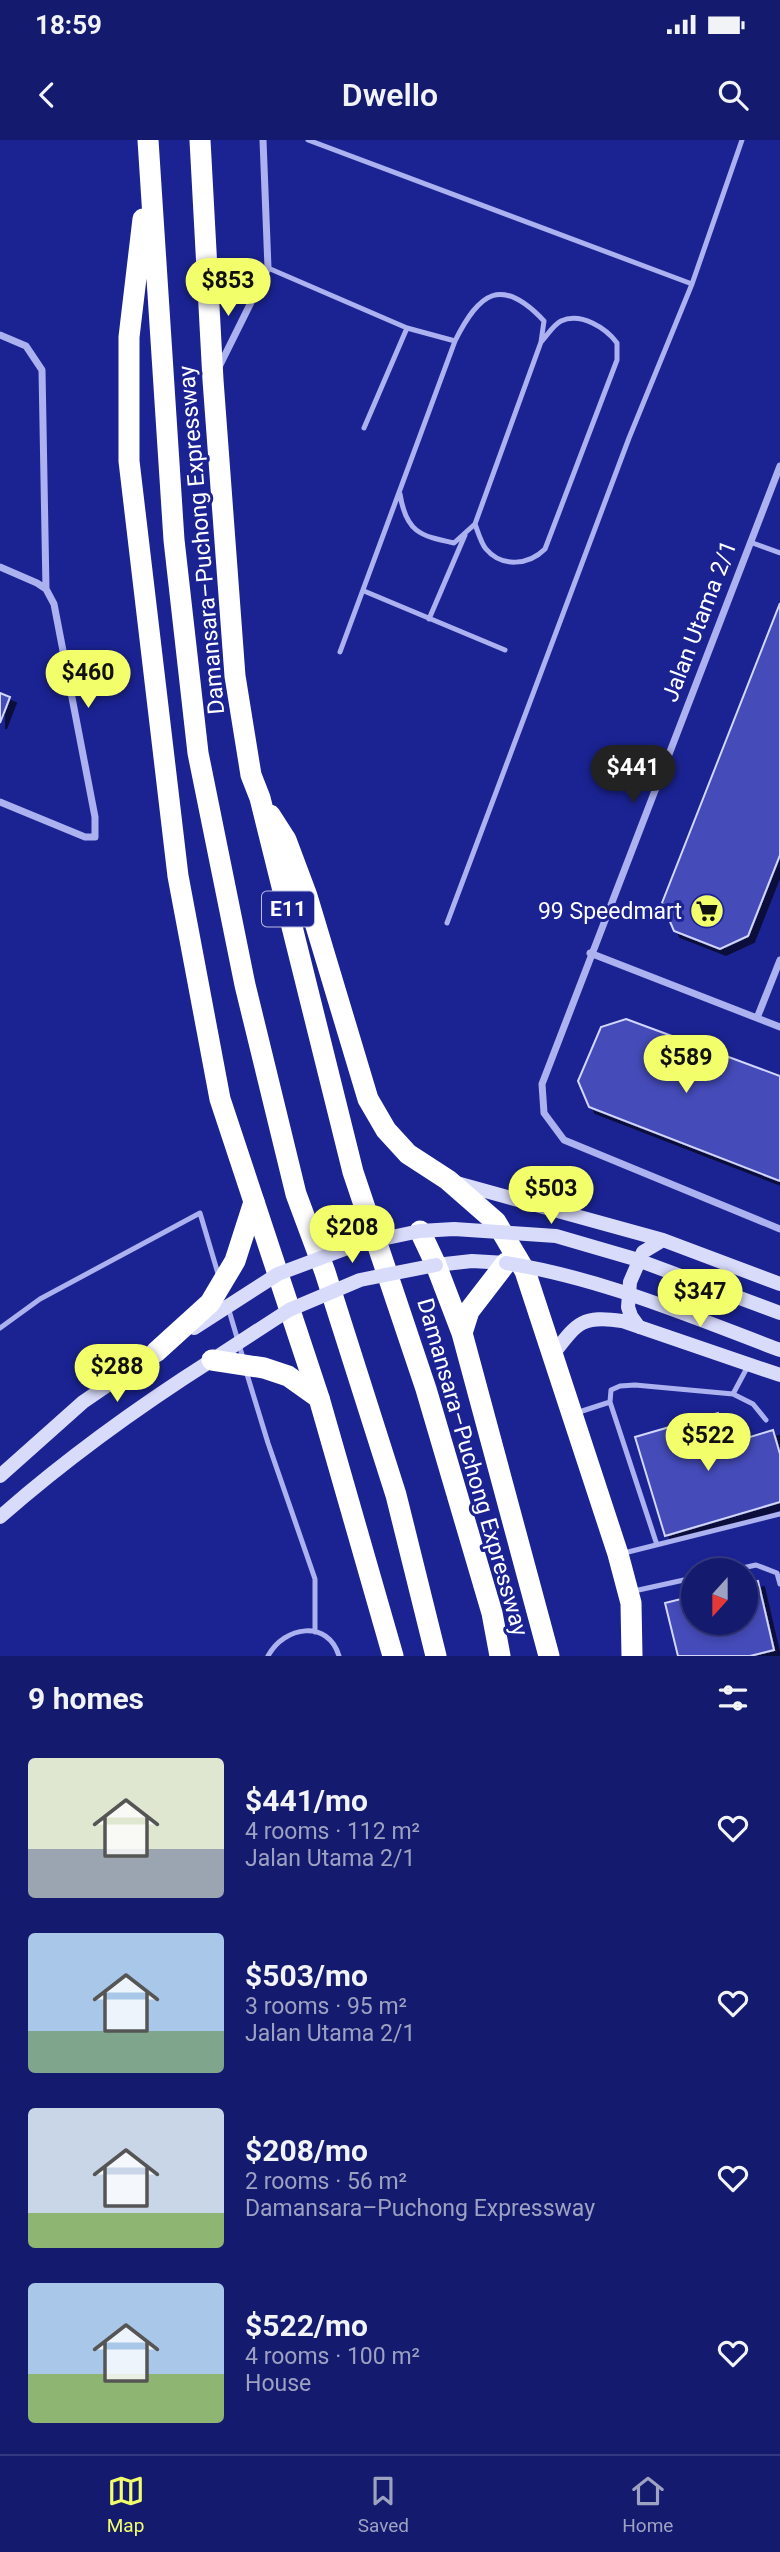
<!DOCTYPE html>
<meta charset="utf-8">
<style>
body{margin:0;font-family:Roboto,sans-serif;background:#212776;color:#f1f3f6;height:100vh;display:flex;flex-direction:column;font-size:26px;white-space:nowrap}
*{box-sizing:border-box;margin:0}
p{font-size:23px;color:#9da1c2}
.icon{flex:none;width:38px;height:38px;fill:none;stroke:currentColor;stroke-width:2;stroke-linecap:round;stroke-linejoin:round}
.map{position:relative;height:1516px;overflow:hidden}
.panel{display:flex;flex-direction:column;background:#141a6e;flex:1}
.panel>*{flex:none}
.needle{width:46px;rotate:201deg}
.buttons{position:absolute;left:681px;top:1418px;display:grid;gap:14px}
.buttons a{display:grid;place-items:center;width:77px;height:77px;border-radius:50%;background:#141a6e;box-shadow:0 4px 10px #0003,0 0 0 2px #333881;font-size:35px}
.price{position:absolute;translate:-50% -60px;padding:0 16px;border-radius:24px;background:#f3ff6a;color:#111;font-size:23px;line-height:46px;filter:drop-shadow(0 2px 4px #0008)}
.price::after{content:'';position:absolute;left:50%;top:42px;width:21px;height:16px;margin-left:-10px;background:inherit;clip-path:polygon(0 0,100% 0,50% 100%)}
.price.selected{background:#222;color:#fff}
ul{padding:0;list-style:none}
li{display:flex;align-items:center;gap:21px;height:175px;padding:0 28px}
li span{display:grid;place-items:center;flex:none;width:196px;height:140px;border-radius:7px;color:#555}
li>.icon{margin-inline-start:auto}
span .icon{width:84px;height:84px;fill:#fffc;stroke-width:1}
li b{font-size:30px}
h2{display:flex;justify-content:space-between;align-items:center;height:84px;padding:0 28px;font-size:30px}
.status{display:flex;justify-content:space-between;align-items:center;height:49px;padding:0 35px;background:#141a6e;direction:ltr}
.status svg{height:19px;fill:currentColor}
header{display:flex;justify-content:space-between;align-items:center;height:91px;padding:0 28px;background:#141a6e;font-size:32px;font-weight:600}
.tab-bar{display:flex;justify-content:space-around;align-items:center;height:98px;border-top:2px solid #333881;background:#141a6e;font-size:19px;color:#9da1c2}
.tab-bar a{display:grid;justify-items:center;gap:4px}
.tab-bar .selected{color:#f3ff6a}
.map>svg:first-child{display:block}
.building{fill:#444cb9;stroke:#d2d6fa;stroke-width:2;filter:url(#shadow)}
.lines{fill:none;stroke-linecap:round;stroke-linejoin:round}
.lane{stroke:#acb1ef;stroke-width:5}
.street{stroke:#acb1ef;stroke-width:7}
.secondary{stroke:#d9dbfb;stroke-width:14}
.highway{stroke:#fff;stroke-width:21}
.secondary-bridge{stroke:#d9dbfb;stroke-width:14}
.highway-bridge{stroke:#fff;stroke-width:21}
.labels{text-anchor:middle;stroke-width:6;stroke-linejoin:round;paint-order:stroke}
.shield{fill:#1b2393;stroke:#bbbddf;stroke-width:2}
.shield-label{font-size:21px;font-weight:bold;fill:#fff}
.street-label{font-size:23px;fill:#fff;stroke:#1b2393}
.poi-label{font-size:23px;fill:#fff;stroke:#1b2393;text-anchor:end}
</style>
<div class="status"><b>18:59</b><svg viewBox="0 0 49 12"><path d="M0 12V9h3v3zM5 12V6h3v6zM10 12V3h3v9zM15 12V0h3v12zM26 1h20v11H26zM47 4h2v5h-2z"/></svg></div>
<header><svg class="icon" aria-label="back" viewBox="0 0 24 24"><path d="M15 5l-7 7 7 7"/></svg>Dwello<svg class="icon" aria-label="search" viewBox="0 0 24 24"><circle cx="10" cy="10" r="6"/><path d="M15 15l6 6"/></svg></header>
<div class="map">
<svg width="780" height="1516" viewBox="0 0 780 1516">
<defs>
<filter id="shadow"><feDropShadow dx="6" dy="6" stdDeviation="0" flood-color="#0009"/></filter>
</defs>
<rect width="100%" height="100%" fill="#1b2393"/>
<!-- building -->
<path class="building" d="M780,463V715L748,796L720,809L674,791L662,763Z
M0,553L10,557L0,583Z
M626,879L780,936V1041L589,967L578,941L601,887Z
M718,1273L727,1304L773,1290L780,1314V1362L665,1396L635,1297Z
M758,1441L774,1510L750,1516H678L665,1463L693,1456V1482H746V1444Z"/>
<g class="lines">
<!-- lane -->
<path class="lane" d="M308,0L692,144L629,298L447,783
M268,128L407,188L455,201
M692,144L742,0
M364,288L407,188
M475,384C478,392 481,403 486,409C502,428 529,425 545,409L617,220V203C606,188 581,172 561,181C553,185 547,196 541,202
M750,402L780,413
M364,451L505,510
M429,479L465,395
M340,512L455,201C479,153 501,135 544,181L541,202L475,384L454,403C420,396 406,392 400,354
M228,1167L243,1218
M0,1188L40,1159L200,1073L219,1137
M246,1231L268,1303L315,1439V1492
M733,1254L748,1226
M576,1273L610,1262
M657,1405L610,1262L611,1250L620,1246L635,1245L733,1254L753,1264L766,1280
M624,1413L780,1374
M733,1430L756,1425L777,1433L780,1444
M634,1451L693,1438
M268,1516C284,1486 328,1479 339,1516"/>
<!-- street -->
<path class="street" d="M0,195L26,206L42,230L46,449L54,464L95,677V697H85L0,662
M219,227L268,128L263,0
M780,326L542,944L544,973L564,1000L780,1089
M0,427L37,443L46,449
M590,813L780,887
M757,878L780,820"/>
<!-- secondary -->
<path class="secondary" d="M453,1042L663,1100L780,1144
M436,1125L472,1121L506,1123
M639,1187L631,1176L628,1167L630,1142L643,1112L663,1100
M554,1213C577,1183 582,1175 622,1181L780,1235
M0,1336L83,1262L156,1212
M0,1377C66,1319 138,1267 212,1220"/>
<!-- highway -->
<path class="highway" d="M148,0L174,400L198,613L245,845L296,1054L325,1132L396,1355L436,1516
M200,0L213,240L235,536L251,635L260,658L353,1032L426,1249L492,1473L500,1516
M143,79L129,197V321L178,736L220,959L319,1258L393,1516
M270,675L286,700L307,756L368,959L386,990L408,1014L448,1040L496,1082L525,1131L618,1414L631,1463L632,1516
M420,1091L436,1125L462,1193L549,1516
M462,1193L469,1171L506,1123"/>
<!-- secondary-bridge -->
<path class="secondary-bridge" d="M506,1123C601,1138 690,1176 780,1210
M194,1188L278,1134L358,1104L420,1091L454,1089L556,1096L635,1119L780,1173
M212,1220L289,1170L360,1140L436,1125"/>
<!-- highway-bridge -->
<path class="highway-bridge" d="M156,1212L210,1163L235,1121L254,1062
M212,1220L264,1228L288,1236L319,1258"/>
</g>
<!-- icons -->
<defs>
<g id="supermarket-disc" transform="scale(1.75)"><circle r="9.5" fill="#f3ff6a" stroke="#1b2393"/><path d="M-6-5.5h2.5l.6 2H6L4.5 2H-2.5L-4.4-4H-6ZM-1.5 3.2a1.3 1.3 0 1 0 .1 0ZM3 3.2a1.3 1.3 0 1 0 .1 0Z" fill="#111"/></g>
</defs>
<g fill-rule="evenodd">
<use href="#supermarket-disc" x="707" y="771"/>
</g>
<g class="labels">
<!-- shield labels -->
<rect class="shield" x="262" y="751.5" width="52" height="35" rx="5"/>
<g class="shield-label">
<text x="288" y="776">E11</text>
</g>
<!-- street labels -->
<g class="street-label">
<text transform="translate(201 400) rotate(-95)" y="8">Damansara–Puchong Expressway</text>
<text transform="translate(699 481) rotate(-69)" y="8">Jalan Utama 2/1</text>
<text transform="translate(473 1327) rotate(74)" y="8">Damansara–Puchong Expressway</text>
</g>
<!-- poi labels -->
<g class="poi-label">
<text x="682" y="779">99 Speedmart</text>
</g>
</g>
</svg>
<div class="buttons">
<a><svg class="needle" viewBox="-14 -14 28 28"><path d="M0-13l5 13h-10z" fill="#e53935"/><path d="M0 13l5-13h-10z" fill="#9da1c2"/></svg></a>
</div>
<b class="price" style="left:228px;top:178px">$853</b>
<b class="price" style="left:88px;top:570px">$460</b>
<b class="price selected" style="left:633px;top:665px">$441</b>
<b class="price" style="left:686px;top:955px">$589</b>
<b class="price" style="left:551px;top:1086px">$503</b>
<b class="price" style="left:352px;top:1125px">$208</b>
<b class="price" style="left:700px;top:1189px">$347</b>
<b class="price" style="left:117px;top:1264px">$288</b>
<b class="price" style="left:708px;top:1333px">$522</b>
</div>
<section class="panel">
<h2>9 homes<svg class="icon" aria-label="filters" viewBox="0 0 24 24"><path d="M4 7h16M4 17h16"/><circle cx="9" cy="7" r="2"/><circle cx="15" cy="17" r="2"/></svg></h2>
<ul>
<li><span style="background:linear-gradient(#dfe7d0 65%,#9aa5b1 0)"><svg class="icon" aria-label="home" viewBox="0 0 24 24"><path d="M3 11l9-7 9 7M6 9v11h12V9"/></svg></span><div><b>$441/mo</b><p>4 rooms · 112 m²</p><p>Jalan Utama 2/1</p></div><svg class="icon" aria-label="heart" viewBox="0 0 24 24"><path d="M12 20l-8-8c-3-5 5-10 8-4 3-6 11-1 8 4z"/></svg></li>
<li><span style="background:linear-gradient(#a9c7e8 70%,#7fa58c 0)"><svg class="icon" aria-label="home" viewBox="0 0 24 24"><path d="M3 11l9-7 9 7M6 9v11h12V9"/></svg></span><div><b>$503/mo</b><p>3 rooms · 95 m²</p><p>Jalan Utama 2/1</p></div><svg class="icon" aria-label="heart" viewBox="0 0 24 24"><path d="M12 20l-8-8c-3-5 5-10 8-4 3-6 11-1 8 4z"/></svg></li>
<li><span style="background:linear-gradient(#c9d6e8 75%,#8fb573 0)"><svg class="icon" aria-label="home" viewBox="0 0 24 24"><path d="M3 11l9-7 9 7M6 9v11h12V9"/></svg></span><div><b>$208/mo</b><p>2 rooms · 56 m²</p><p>Damansara–Puchong Expressway</p></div><svg class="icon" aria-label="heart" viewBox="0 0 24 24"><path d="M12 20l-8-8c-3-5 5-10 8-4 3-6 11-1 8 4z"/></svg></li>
<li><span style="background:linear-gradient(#a9c7e8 65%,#8fb573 0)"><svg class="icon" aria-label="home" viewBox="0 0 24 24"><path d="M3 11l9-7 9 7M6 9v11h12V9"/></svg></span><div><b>$522/mo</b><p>4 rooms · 100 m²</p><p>House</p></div><svg class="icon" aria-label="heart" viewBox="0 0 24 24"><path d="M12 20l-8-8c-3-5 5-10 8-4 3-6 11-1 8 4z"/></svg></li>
</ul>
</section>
<nav class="tab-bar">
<a class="selected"><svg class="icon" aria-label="map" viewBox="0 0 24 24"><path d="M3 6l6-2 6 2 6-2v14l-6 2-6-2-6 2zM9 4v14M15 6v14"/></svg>Map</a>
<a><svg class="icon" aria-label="saved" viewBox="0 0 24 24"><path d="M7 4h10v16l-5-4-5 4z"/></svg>Saved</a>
<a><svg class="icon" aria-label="home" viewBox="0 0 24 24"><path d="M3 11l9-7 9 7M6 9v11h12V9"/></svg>Home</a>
</nav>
